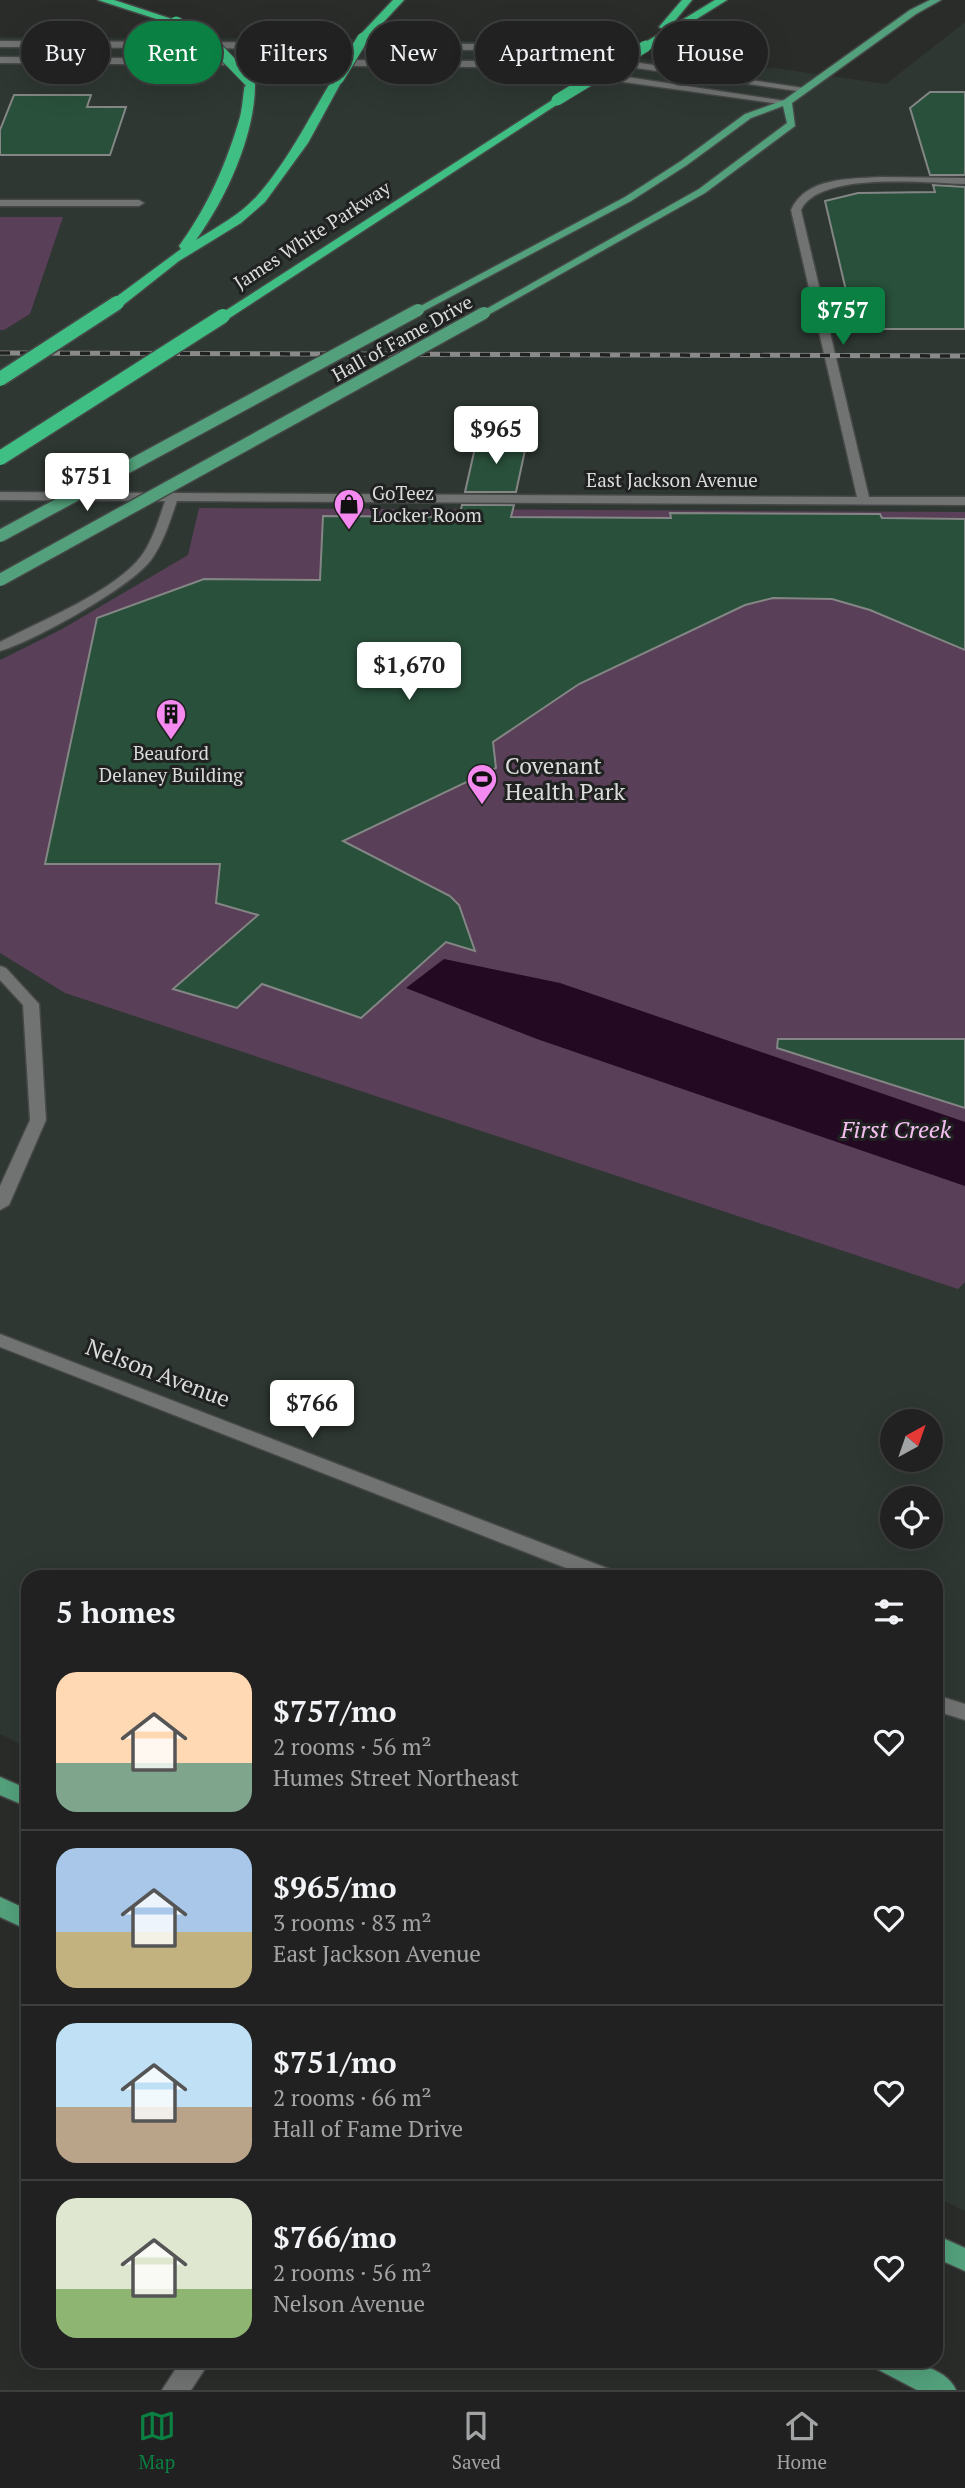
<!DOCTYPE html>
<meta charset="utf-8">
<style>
body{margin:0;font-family:"PT Serif",serif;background:#2d2e2d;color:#f1f3f6;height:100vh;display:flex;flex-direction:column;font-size:26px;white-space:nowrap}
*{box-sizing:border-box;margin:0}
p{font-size:23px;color:#a2a3a5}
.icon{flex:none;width:38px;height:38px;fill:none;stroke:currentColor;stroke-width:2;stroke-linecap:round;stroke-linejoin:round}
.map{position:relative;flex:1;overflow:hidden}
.panel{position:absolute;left:21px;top:1570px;width:922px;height:798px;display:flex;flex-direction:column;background:#202120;border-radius:21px;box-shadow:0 7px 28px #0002,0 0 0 2px #3d3e3e}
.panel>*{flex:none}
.top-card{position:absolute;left:21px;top:21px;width:924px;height:63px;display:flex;gap:14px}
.needle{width:46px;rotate:40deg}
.tools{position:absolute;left:880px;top:1409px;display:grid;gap:14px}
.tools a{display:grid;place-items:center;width:63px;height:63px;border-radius:50%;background:#202120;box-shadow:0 7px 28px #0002,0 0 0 2px #3d3e3e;font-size:35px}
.price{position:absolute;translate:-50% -60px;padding:0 16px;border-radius:7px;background:#fff;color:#222;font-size:23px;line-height:46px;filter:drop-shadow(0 2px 4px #0008)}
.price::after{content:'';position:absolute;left:50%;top:42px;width:21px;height:16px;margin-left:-10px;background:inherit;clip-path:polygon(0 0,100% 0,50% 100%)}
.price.selected{background:#0b8043;color:#fff}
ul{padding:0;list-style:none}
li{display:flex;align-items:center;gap:21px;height:175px;padding:0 35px}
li+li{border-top:2px solid #3d3e3e}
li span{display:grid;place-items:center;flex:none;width:196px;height:140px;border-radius:21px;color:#555}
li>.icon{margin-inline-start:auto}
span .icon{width:84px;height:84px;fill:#fffc;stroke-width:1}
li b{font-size:30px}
h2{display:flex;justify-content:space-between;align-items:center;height:84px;padding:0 35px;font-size:30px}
.pill{padding:0 24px;border-radius:32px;background:#202120;box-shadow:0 7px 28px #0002,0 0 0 2px #3d3e3e;font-size:24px;line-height:63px}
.pill.selected{background:#0b8043;color:#fff}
.tabs{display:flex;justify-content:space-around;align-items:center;height:98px;border-top:2px solid #3d3e3e;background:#202120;font-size:19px;color:#a2a3a5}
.tabs a{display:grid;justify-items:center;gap:4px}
.tabs .selected{color:#0b8043}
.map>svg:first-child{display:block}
.built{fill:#2e3732;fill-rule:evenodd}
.green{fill:#593f57}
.water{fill:#230a22}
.building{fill:#29503b;stroke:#848685;stroke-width:2}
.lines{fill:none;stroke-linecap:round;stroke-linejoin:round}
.minor-casing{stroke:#464847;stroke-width:3}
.major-casing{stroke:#464847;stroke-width:3}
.highway-casing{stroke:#464847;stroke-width:3}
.minor{fill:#707371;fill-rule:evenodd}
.major{fill:#53a17c;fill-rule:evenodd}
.highway{fill:#3fbf83;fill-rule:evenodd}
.rail-casing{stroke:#898a89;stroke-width:5}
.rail{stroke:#202221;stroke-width:3.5;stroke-dasharray:10;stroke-linecap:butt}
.major-bridge-casing{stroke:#464847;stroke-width:15;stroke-linecap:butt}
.highway-bridge-far1-casing{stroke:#464847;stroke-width:13;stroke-linecap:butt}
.highway-bridge-casing{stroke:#464847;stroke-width:17;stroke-linecap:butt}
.major-bridge{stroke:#53a17c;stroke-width:12}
.highway-bridge-far1{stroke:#3fbf83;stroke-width:11}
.highway-bridge{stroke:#3fbf83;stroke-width:14}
.labels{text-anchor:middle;stroke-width:6;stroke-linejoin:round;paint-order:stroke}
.far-street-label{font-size:19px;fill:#dadbda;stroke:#202221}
.far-poi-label{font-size:19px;fill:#dadbda;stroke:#202221;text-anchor:start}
.poi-label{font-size:23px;fill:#dadbda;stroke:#202221;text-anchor:start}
.street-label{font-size:23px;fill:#dadbda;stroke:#202221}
.water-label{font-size:24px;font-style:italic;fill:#f4bff0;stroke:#202221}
</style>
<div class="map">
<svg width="965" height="2390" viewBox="0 0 965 2390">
<rect width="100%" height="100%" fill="#2a2c2a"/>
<!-- built -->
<path class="built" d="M965,22V2211L936,2197V1577H28V1748L0,1734V37L444,39L576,49L730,71L775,68L886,84ZM892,1421H931V1460H892ZM892,1498H931V1536H892Z"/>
<!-- green -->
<path class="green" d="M0,217H63L30,314L4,330H0Z
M199,508L965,512V1282L958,1289L65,993L0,953V660L62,629L188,555Z"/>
<!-- water -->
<path class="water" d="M444,959L560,983L965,1122V1186L537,1039L406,988Z"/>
<!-- building -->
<path class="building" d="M930,92H965V175H930L910,108Z
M14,95H91L87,107H126L110,155H0V130Z
M933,185L965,187V329H855L825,201L858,193L935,192Z
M477,439L527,441L516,492H465Z
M462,505H514L511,517L671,518L670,513L880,514L882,518L965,519V650L870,610L832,599L773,598L745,605L579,684L493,742L496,768L343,841L450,896L459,905L475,951L446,942L361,1018L262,984L237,1008L173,989L258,915L216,903L220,864H45L97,618L204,579L320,580L323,516L459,517Z
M778,1039H965V1108L777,1048Z"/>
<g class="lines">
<!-- minor casing -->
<g class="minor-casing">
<path id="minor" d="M0,41L477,44L601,57L810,89L805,92L601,63L477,50L0,47Z
M0,57L475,61L574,69L792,102L787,105L574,75L475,67L0,63Z
M881,177L965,178V184C927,183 819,171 801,210L869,497H965V505L177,501C170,521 164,542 151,560C131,587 33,642 0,651V642C40,621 116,591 142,555C153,539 159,519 165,501L0,500V492L857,497L791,210C806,177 849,179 881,177Z
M0,200H139L144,203L139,206H0Z
M0,966L6,968L39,1004L46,1120L9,1205L0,1210V1186L30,1120L23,1005L0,980Z
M0,1334L617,1572L620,1577H589L0,1347Z
M936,1695L965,1704V1720L936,1711Z
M181,2361H210L191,2390H162Z"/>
</g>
<!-- major casing -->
<g class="major-casing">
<path id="major" d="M930,0H941L916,14L792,103L795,126L705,193L488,315L479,313L699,189L787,123L783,106L751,118L687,165L631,201L422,312L413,310L625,197L681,161L745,114L784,100L910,10Z
M0,1777L28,1789V1807L0,1795Z
M0,1897L28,1910V1930L0,1917Z
M936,2235L965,2248V2271L936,2258Z
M873,2361C898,2360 944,2363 956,2390H917L877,2369Z"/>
</g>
<!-- highway casing -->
<g class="highway-casing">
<path id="highway" d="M98,0H114L181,22L172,24Z
M393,0H404L367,40H359V36Z
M682,0H692L669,28L715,0H727L650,48H642V44L666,30L659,27Z
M334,77L343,79L308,143L265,202L241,223L179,261L122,306H112V300L181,249L179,246C208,206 226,165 240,117C243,105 243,91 246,80L255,82C256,134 226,199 196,240C217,227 240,215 257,196C289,160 309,117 334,77Z
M557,97L561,98V102L228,319H218L217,316Z"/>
</g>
<!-- minor -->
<use href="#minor" class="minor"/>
<!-- major -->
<use href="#major" class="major"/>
<!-- highway -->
<use href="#highway" class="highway"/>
<!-- rail casing -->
<g class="rail-casing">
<path id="rail" d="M0,353L965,356"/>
</g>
<!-- rail -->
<use href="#rail" class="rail"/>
<!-- major-bridge casing -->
<g class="major-bridge-casing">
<path id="major-bridge" d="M0,536L418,310
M0,580L484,313"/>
</g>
<!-- highway-bridge-far1 casing -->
<g class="highway-bridge-far1-casing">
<path id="highway-bridge-far1" d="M176,22L216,47L250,82
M338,79L363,38
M557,100L646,46"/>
</g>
<!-- highway-bridge casing -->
<g class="highway-bridge-casing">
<path id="highway-bridge" d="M0,379L117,303
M0,458L223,316"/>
</g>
<!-- major-bridge -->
<use href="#major-bridge" class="major-bridge"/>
<!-- highway-bridge-far1 -->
<use href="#highway-bridge-far1" class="highway-bridge-far1"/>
<!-- highway-bridge -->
<use href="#highway-bridge" class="highway-bridge"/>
</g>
<!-- icons -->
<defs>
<g id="shop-pin" transform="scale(1.575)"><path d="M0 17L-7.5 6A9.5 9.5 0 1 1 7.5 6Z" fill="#f489ef" stroke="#202221"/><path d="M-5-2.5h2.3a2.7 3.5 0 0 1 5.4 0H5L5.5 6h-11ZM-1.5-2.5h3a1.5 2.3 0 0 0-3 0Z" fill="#111"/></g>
<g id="building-pin" transform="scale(1.575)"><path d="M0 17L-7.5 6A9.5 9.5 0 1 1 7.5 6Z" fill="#f489ef" stroke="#202221"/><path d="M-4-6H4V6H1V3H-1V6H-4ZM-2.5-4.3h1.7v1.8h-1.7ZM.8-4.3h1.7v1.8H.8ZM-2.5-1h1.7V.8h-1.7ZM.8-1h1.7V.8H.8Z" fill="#111"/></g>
<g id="stadium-pin" transform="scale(1.575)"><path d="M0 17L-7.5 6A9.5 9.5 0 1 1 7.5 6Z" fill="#f489ef" stroke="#202221"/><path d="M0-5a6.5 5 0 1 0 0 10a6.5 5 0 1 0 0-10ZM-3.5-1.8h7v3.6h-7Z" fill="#111"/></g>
</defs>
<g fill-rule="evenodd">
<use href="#shop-pin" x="349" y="504"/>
<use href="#building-pin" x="171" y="714"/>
<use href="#stadium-pin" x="482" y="779"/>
</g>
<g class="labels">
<!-- far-street labels -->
<g class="far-street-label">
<text transform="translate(312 235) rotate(-33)" y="7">James White Parkway</text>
<text transform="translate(402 338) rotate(-29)" y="7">Hall of Fame Drive</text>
<text x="672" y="487">East Jackson Avenue</text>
</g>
<!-- far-poi labels -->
<g class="far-poi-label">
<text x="372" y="500">GoTeez<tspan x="372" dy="22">Locker Room</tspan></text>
<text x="171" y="760" text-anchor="middle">Beauford<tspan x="171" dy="22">Delaney Building</tspan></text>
</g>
<!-- poi labels -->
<g class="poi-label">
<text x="505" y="774">Covenant<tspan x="505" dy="26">Health Park</tspan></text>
</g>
<!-- street labels -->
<g class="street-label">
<text transform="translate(158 1373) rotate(21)" y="8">Nelson Avenue</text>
</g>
<!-- water labels -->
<g class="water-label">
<text x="896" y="1138">First Creek</text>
</g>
</g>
</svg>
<div class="tools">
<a><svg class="needle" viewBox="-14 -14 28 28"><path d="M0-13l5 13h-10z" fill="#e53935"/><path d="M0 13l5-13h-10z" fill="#a2a3a5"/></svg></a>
<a><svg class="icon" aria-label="locate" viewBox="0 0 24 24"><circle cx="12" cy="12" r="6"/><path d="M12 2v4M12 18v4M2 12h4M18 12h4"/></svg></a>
</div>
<b class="price selected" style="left:843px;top:347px">$757</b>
<b class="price" style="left:496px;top:466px">$965</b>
<b class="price" style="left:87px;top:513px">$751</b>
<b class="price" style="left:409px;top:702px">$1,670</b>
<b class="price" style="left:312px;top:1440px">$766</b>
<div class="top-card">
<a class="pill">Buy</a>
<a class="pill selected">Rent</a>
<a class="pill">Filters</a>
<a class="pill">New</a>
<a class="pill">Apartment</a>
<a class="pill">House</a>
</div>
<section class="panel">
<h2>5 homes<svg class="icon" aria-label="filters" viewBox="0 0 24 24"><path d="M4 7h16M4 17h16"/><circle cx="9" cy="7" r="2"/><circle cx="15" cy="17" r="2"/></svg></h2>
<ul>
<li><span style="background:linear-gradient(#ffd9b3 65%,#7fa58c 0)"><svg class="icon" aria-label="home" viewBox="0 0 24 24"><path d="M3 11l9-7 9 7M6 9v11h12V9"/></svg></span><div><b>$757/mo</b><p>2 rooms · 56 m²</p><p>Humes Street Northeast</p></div><svg class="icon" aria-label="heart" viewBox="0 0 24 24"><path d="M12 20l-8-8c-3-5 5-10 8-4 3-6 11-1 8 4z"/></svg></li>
<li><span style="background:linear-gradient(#a9c7e8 60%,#c2b280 0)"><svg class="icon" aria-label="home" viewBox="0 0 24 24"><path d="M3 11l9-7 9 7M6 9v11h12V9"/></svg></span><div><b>$965/mo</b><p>3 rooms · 83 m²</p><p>East Jackson Avenue</p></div><svg class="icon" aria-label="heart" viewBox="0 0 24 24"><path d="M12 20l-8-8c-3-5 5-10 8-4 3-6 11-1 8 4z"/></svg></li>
<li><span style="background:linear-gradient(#bfe0f5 60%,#b9a48a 0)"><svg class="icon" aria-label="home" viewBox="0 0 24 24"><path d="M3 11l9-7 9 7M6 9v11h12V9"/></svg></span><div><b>$751/mo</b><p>2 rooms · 66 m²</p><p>Hall of Fame Drive</p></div><svg class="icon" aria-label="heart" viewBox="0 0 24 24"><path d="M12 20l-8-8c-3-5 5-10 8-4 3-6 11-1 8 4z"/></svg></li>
<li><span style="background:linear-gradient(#dfe7d0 65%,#8fb573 0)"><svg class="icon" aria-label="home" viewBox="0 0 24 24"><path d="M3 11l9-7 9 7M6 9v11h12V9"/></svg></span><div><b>$766/mo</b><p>2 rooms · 56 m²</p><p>Nelson Avenue</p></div><svg class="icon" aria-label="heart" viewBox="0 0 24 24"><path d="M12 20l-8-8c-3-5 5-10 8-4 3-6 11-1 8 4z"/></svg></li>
</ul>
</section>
</div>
<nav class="tabs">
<a class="selected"><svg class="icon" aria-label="map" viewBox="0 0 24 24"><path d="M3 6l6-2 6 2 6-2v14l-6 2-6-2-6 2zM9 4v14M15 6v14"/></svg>Map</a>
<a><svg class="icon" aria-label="saved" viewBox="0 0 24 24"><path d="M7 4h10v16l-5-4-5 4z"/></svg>Saved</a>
<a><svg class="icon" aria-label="home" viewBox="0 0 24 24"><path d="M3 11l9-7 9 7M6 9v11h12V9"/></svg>Home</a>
</nav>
